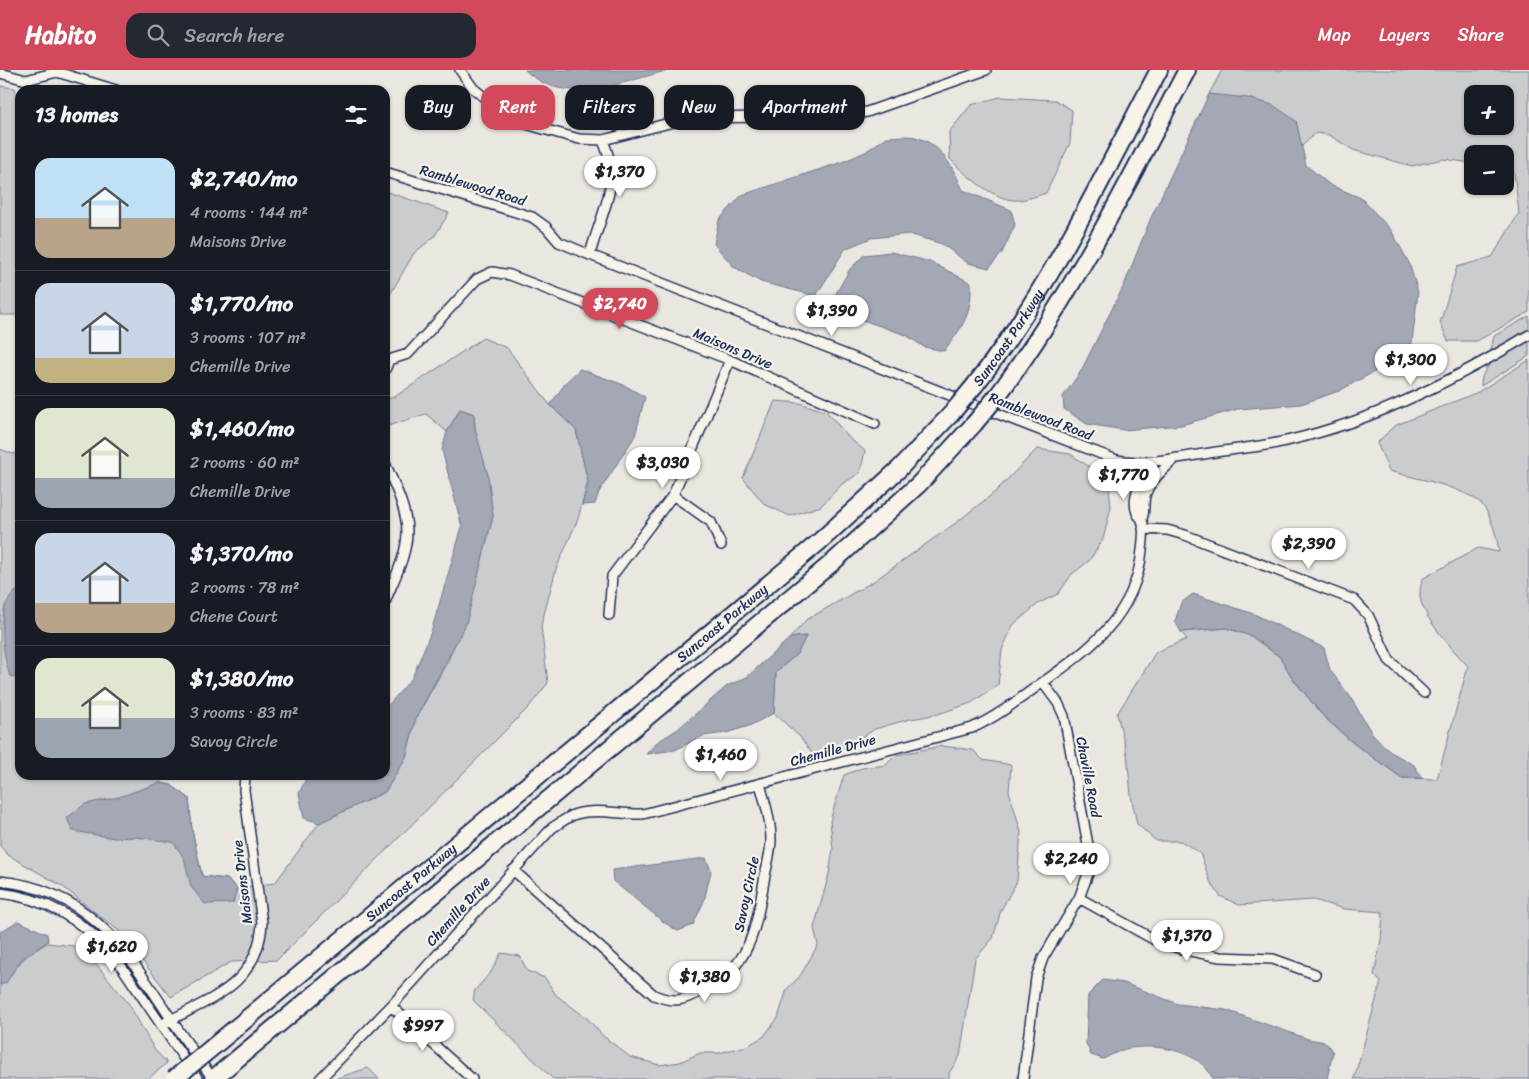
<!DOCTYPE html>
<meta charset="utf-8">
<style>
body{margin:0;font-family:Sriracha,sans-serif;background:#242831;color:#f1f3f6;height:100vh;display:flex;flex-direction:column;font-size:19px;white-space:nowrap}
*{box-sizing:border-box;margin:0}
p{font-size:16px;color:#9ea1a6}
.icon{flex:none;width:28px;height:28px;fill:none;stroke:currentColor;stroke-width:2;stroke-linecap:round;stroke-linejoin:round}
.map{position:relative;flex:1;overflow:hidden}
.panel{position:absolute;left:15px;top:15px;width:375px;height:695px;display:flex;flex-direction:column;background:#171b24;border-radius:15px;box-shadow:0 1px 4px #0004}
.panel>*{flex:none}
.banner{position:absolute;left:405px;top:15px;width:475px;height:45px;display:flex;gap:10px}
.fabs{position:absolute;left:1464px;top:15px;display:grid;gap:10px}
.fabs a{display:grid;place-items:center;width:50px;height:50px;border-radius:10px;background:#171b24;box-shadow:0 1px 4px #0004;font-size:25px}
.price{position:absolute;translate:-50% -42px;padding:0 11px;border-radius:18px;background:#fff;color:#222;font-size:16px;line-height:32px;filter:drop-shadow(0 1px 2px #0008)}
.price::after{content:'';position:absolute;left:50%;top:30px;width:15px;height:11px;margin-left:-8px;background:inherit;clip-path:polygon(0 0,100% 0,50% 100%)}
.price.on{background:#d1495b;color:#fff}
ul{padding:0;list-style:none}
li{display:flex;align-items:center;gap:15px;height:125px;padding:0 20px}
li+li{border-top:1px solid #363941}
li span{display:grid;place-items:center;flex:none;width:140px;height:100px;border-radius:15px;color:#555}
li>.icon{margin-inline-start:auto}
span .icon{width:60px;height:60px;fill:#fffc;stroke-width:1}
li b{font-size:21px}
h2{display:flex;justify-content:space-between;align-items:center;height:60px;padding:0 20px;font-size:21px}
.pill{padding:0 18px;border-radius:15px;background:#171b24;box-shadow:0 1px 4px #0004;font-size:18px;line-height:45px}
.pill.on{background:#d1495b;color:#fff}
header{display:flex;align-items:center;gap:30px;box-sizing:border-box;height:70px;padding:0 25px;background:#d1495b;color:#fff}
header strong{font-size:24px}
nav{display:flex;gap:28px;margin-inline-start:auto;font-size:18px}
.search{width:350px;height:45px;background:#242831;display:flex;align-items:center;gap:12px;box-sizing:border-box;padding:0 18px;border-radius:15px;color:#9ea1a6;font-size:19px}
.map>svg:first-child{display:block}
.green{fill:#cbcccd;stroke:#737e96;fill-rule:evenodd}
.water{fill:#a3a8b4;stroke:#6d7892}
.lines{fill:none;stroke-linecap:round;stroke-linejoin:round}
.minor-casing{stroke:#1b2f5e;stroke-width:12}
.motorway-casing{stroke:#1b2f5e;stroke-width:20}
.minor{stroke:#f7f3e8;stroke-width:9}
.motorway{stroke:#f7f3e8;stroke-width:16}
.motorway-bridge-casing{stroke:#1b2f5e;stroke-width:20;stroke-linecap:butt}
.motorway-bridge{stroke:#f7f3e8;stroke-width:16}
.labels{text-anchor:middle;stroke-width:4.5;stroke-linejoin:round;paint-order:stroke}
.street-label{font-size:14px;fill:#1b2f5e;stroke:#f7f3e8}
</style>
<header>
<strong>Habito</strong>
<div class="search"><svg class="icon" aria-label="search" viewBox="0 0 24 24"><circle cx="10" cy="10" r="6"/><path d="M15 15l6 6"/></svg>Search here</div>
<nav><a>Map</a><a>Layers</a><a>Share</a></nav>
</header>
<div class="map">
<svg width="1529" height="1009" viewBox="0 0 1529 1009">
<rect width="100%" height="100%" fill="#eae7e0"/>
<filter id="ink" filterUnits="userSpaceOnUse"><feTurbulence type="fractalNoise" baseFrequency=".02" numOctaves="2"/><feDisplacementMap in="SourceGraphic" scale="10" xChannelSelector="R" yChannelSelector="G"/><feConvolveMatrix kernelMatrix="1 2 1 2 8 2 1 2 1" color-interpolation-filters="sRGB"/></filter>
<g filter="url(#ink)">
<!-- green -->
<path class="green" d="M1222,0H1529V242L1477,271H1448L1440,253L1457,197L1492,187L1519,143L1514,102L1505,100V84H1472V93L1443,89L1412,96L1353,80L1329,65L1316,63L1301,77L1296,51L1209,24ZM1472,24H1505V56H1472Z
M0,16L15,18L20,38V245H0Z
M1000,27L1055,30L1072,40L1070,73L1046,123C1037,126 1028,129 1019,130C997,133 964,104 950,89L949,62L971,35Z
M385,121L449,143L434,167L414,183L385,233Z
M1529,246V260L1490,284L1494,266Z
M483,268L507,278L550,335L576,360L588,412L578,449L556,499L541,556L548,613L528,638L277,890L231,892L171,927L119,861L62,816L8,785L0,776V379L13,384L20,382V705H165L160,713L171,715L189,728L192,760L202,806L227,809L237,818L275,813L319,753L385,722L406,687L416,648L449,589L479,501L493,446L475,358L474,344L460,339L447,362L426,344L385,357V330L396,326Z
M1529,270V286L1481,316C1481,290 1510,281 1529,270Z
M1529,290V1009H1354L1381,912L1374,905L1381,870L1383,842L1344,839L1314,830L1239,835L1220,826L1210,811L1200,783L1181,771H1156L1137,754L1131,725L1127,684L1117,644L1156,582L1187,569L1181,562L1226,558L1251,566L1280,587L1293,609L1323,646L1353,673L1402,708L1437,709L1468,596C1454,581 1420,545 1420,525C1420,520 1421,514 1422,509L1478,478L1499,482C1497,467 1490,439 1477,430C1452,414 1417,409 1389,401L1377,373L1394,356L1478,322Z
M775,331L800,333L827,342L849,368L865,381L860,403L842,414L821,436L790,446L764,434L743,408Z
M1037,379L1070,384L1093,399L1109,418L1111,437L1103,469L1089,491L1072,504L1058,524L1039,533L1013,555L1002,580L998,615L971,633L938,644L906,650L875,659L845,678L814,686L800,667L774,643L776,602L797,584L806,566L790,568L806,550L874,511L957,452L995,422Z
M942,676L973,680L983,690L1011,695L1009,721L1021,762L1017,811L1001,840L993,868L975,889L960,986L949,1003V1009H553L473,930L475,920L491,902L501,883L520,886L527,901L545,908L556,925L588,949L602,965L630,987L659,995L680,992L700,983H719L747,976L763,967L778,948L787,919L800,906L818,875L814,858L829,804L833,779L830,751L844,705L862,698L886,695L896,685Z
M47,873L82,877L129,934L154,979L167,993L148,1009H0V909L7,908L26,886Z
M368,998L379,1009H337V1008Z"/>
<!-- water -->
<path class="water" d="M525,0H670C623,11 566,39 525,0Z
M1209,24L1248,28L1273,35L1296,51L1306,95L1330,115L1361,128L1391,160L1409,193L1418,222L1410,288L1383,297L1339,321L1301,334L1238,339L1181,355L1124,360L1087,354L1064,339L1063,327L1081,301L1125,213L1150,150Z
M887,67C895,67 907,65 915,67C941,73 953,98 963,120L1011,140L1015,155L1002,183L989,198L968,193L942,174L909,164L871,168L845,179L816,226L761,212L734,197L714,174L719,150L742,125L845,91L865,82Z
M891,182L931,192L971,213C972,245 963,256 944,281L924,277L906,265L848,245L831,232L850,199L864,185Z
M580,299L624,315L645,327L635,366L599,422L595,434L582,435L588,412L576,360L550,335L567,311Z
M460,339L474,344L475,359L488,405L493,446L466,554L416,648L406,687L385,722L319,753L304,748L299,723L308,705H385V639L412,608L431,562L462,457L442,380L447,362Z
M20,517V609L10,606C3,587 0,555 5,536C8,529 15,522 20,517Z
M1193,524L1254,544L1324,578L1330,600L1349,625L1371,662L1389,681L1414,695L1422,708H1402L1353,673L1323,646L1293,609L1280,587L1251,566L1226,558L1181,562L1175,551L1181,533Z
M806,566L797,584L776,602L774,643L749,656L726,663L703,666L675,680L646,684L656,673L678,659L727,616L747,607L790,568Z
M159,713L171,715L189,728L192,760L202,806L227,809L237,818L233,833L205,834L191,817L184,788L173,772L135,767L114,768L73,761L67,748L85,734L119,727Z
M706,788L711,801L704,831L693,855L678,861L665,853L613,811L612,800Z
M18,851L47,864L48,871L21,890L6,913L0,915V862Z
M1103,910L1124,913L1178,934L1226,940L1308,969L1325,972L1333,982L1327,1009H1213C1200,979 1154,973 1125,979C1118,981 1110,986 1103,989L1091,985L1086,973L1088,925Z"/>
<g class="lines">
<!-- minor casing -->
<g class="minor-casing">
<path id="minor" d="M460,0L473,18L511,50L579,69L603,70L689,48L841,46L867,42L986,0
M0,3L26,10L57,2L116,20
M385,102L532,147L546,157L559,172L590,185L1114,389C1143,396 1174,388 1204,384C1226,380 1249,378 1272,374C1364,356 1449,313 1529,265
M590,185C597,155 613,128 611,97C610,88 606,79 603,70
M385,300L389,290L408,284L477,209L492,202L510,205L730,290L875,354
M1137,392L1135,410L1140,417
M385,393C394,414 407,439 407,462C407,486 393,511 385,532
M673,425L711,452L721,475
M1142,449C1145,441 1143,434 1145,426C1149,411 1165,398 1176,388
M1143,459L1167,460L1185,465L1354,530L1368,545L1389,590L1424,623
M609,545L612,506L673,425L730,290
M513,800L654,925C676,934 684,930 704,920C751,897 756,857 764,811C766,798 771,783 771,770C771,751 765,732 760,714
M0,811C90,820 126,880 171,949C184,969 199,989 213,1009
M0,823C46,828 82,850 113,884L198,1009
M1079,828L1153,869L1181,879L1220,887L1273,889L1315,904
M391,936L472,1009
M161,955C208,929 258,917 262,853L244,720L245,705
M320,1009L391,936L552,758C559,754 567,747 576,744C598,738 621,745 643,744L972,658C996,647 1017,631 1039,615C1089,580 1136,546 1142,480C1143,471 1145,458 1142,450C1141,447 1138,446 1137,443C1130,425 1144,405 1154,391
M1023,1009L1036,908L1043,888L1079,828L1088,804L1089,780L1064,646L1058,633L1043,613"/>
</g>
<!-- motorway casing -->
<g class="motorway-casing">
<g id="motorway">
<path id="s1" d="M975,315C1050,219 1102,107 1159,0"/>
<path d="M998,325C1073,224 1129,111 1187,0"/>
<path id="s2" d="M214,976L819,472L899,399L951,344"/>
<path d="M213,1009L833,492L919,414L974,354"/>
</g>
</g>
<!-- minor -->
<use href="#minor" class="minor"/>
<!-- motorway -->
<use href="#motorway" class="motorway"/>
<!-- motorway-bridge casing -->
<g class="motorway-bridge-casing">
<path id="motorway-bridge" d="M951,344L975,315
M974,354L998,325
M174,1009L214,976"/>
</g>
<!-- motorway-bridge -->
<use href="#motorway-bridge" class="motorway-bridge"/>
</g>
</g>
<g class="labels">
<!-- street labels -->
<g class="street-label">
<text transform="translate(473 115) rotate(17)" y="5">Ramblewood Road</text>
<text dy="5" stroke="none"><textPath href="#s1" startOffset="58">Suncoast Parkway</textPath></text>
<text transform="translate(733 278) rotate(23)" y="5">Maisons Drive</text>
<text transform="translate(1041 346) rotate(21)" y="5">Ramblewood Road</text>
<text dy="5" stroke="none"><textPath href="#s2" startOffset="661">Suncoast Parkway</textPath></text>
<text transform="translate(833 680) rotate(-15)" y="5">Chemille Drive</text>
<text transform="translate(1089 707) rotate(79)" y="5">Chaville Road</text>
<text transform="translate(242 812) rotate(-97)" y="5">Maisons Drive</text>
<text dy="5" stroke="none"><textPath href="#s2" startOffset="256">Suncoast Parkway</textPath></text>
<text transform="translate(746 824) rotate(-78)" y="5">Savoy Circle</text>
<text transform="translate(458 841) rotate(-48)" y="5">Chemille Drive</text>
</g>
</g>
</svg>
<div class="fabs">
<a>+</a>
<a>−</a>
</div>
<b class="price" style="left:620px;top:128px">$1,370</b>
<b class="price on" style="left:620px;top:260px">$2,740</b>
<b class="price" style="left:832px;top:267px">$1,390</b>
<b class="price" style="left:1411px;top:316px">$1,300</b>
<b class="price" style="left:663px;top:419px">$3,030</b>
<b class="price" style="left:1124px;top:431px">$1,770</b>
<b class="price" style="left:1309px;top:500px">$2,390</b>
<b class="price" style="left:721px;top:711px">$1,460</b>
<b class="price" style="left:1071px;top:815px">$2,240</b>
<b class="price" style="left:1187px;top:892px">$1,370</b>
<b class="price" style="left:112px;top:903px">$1,620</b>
<b class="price" style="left:705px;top:933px">$1,380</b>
<b class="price" style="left:423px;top:982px">$997</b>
<div class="banner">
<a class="pill">Buy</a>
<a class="pill on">Rent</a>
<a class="pill">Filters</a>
<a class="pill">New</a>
<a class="pill">Apartment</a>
</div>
<section class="panel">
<h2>13 homes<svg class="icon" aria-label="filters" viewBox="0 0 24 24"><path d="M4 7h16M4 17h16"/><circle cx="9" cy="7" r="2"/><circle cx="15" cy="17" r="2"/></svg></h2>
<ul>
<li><span style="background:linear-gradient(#bfe0f5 60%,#b9a48a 0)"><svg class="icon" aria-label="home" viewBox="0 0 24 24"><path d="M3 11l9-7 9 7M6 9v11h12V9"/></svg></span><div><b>$2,740/mo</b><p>4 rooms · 144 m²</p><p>Maisons Drive</p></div></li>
<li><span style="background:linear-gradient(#c9d6e8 75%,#c2b280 0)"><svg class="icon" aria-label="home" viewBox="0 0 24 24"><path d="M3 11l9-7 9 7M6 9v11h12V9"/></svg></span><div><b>$1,770/mo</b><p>3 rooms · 107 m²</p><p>Chemille Drive</p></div></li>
<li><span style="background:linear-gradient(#dfe7d0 70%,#9aa5b1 0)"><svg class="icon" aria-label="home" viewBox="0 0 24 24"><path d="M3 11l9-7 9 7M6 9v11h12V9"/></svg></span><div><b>$1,460/mo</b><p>2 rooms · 60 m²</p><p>Chemille Drive</p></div></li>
<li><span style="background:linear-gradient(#c9d6e8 70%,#b9a48a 0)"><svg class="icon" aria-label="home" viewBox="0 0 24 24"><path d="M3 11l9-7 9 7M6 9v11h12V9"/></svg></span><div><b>$1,370/mo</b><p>2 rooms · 78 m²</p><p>Chene Court</p></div></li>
<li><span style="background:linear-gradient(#dfe7d0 60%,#9aa5b1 0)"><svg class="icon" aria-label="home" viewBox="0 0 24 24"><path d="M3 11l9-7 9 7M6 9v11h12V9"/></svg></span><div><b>$1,380/mo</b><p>3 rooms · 83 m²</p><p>Savoy Circle</p></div></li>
</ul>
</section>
</div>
